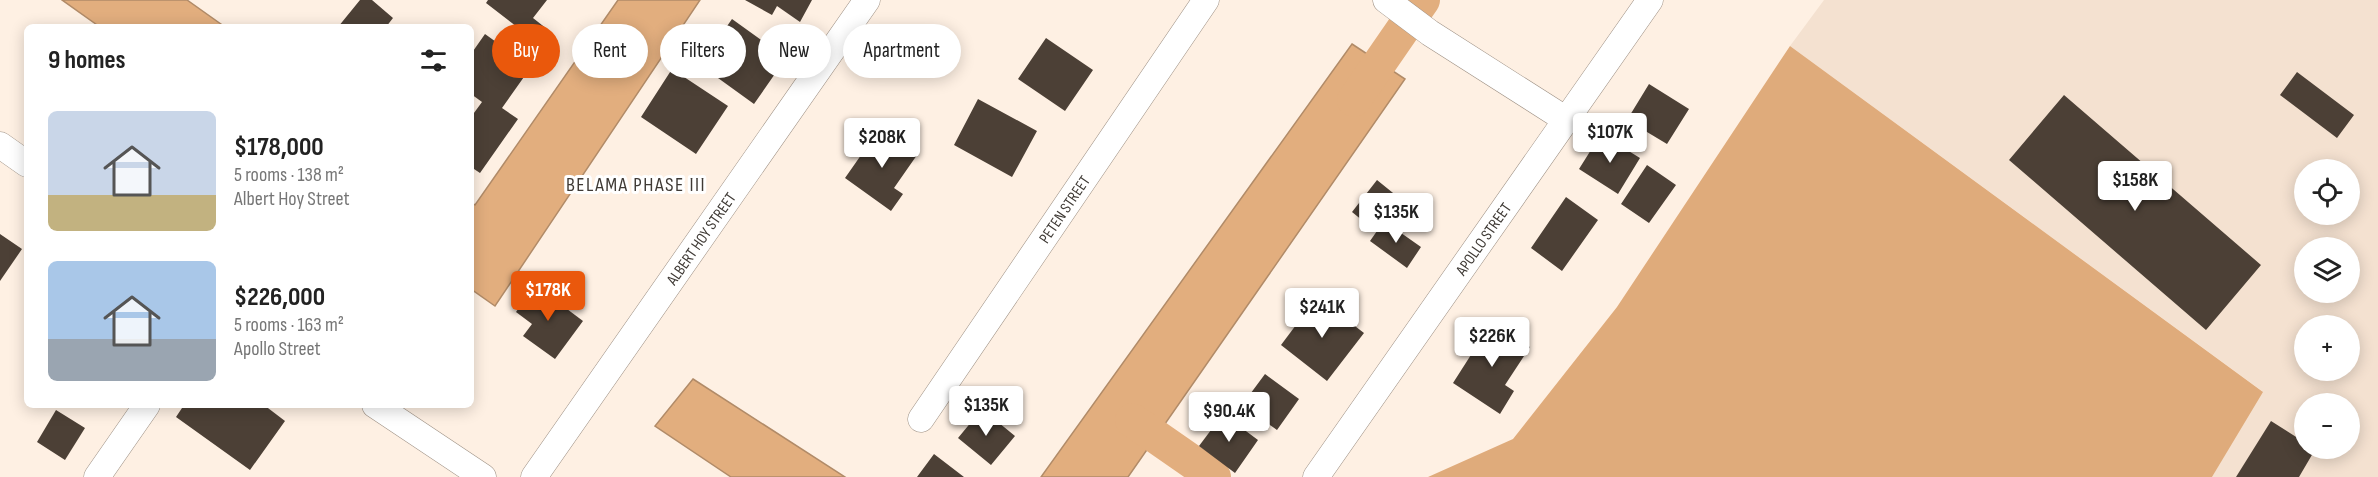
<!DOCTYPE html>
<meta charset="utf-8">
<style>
body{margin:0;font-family:"Sofia Sans Condensed",sans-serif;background:#f2f2f2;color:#222;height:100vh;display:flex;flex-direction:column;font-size:22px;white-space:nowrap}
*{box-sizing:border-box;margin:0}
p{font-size:20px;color:#767676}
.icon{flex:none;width:33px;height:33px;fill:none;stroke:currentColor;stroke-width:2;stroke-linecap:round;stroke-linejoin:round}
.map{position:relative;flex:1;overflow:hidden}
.drawer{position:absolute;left:24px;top:24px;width:450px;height:384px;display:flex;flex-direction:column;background:#fff;border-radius:9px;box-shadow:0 3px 15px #0003}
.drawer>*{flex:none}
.banner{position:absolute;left:492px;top:24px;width:570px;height:54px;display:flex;gap:12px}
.buttons{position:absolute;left:2294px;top:159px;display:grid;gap:12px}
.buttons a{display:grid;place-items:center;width:66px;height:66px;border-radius:50%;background:#fff;box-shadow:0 3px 15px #0003;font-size:30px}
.price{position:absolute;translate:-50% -51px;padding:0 14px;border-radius:6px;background:#fff;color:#222;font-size:20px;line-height:39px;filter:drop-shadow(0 2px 3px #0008)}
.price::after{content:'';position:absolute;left:50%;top:36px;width:18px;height:14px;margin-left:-9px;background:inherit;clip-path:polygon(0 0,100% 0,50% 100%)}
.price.current{background:#ea580c;color:#fff}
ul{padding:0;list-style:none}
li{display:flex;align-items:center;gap:18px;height:150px;padding:0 24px}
li span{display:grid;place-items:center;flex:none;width:168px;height:120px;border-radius:9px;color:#555}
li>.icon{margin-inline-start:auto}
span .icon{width:72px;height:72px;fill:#fffc;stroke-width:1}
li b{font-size:26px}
h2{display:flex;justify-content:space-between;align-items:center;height:72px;padding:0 24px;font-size:26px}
.tag{padding:0 21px;border-radius:27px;background:#fff;box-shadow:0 3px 15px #0003;font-size:21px;line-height:54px}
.tag.current{background:#ea580c;color:#fff}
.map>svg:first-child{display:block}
.built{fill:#f4e1d0;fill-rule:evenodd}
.forest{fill:#dfab7b}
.water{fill:#e2ae7e;stroke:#b18b68;stroke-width:1.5}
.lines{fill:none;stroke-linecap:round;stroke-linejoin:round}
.canal{stroke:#e2ae7e;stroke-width:34}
.building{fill:#4c4036}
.street-casing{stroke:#9d9084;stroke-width:27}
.street{stroke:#fff;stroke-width:26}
.labels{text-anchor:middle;stroke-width:6;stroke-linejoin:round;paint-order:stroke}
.street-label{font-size:16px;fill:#3f3a35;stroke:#fff}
.quarter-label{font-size:20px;letter-spacing:1.5px;fill:#3f3a35;stroke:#fff}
</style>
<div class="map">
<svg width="2378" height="477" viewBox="0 0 2378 477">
<rect width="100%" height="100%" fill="#fef0e3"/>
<!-- built -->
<path class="built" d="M1824,0H2378V477H2212L2262,391L1790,46ZM2304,170H2349V214H2304ZM2304,248H2349V292H2304ZM2304,326H2349V370H2304ZM2304,404H2349V448H2304Z"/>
<!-- forest -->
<path class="forest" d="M1790,46L2263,392L2212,477H1428L1513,439L1617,307Z"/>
<!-- water -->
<path class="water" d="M62,0H187L225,27H100Z
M618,0H700L495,306L471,289V202L475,205Z
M1352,44L1405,79L1128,477H1041Z
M693,379L845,477H731L655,426Z"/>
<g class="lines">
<!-- canal -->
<path class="canal" d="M1354,100L1423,0
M1132,420L1214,477"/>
</g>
<!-- building -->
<path class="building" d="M360,0H372L393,18L386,27H338Z
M488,0H547L533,18L552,33L542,46L486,3Z
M745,0H812L800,22L777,6L772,15Z
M732,19L786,58L754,104L700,65Z
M485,34L531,67L502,108L518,119L480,173L471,167V117L482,102L471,94V54Z
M1046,38L1093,70L1065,111L1018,79Z
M672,69L728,106L696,154L641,117Z
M2297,72L2354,115L2337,138L2280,95Z
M1649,84L1689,109L1667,144L1627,120Z
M2064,95L2261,265L2206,330L2009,160Z
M978,99L1037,131L1012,177L954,145Z
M880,128L917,155L894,188L903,194L891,211L845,178Z
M1601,134L1640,158L1618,194L1579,169Z
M1647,165L1676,185L1649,223L1621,204Z
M1377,180L1398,197L1373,229L1352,212Z
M1566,197L1598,220L1562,271L1531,248Z
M1384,221L1421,247L1407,268L1370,241Z
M0,234L22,249L0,281Z
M535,285L583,321L555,359L523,336L532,324L516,312Z
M1317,297L1364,333L1327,381L1281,345Z
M1492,322L1530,347L1505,385L1514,391L1500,414L1453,383Z
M1265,374L1299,399L1277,430L1242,405Z
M184,405H264L285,421L250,470L176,417Z
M982,409L1015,436L991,465L958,438Z
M56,410L85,428L65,460L37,442Z
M1223,414L1258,440L1235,473L1199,446Z
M2271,421L2304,442V448H2316L2299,477H2236Z
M934,454L964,477H917Z"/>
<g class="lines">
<!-- street casing -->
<g class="street-casing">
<g id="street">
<path d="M1386,0L1430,33L1565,119"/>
<path d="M0,145L27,164"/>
<path d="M375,405L483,477"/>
<path id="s1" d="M921,419L1206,0"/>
<path d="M97,477L147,405"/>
<path id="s2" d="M534,477L867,0"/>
<path id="s3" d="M1316,477L1650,0"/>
</g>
</g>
<!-- street -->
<use href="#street" class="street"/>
</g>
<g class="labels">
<!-- street labels -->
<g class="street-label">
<text dy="6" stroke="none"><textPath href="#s1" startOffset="254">PETEN STREET</textPath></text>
<text dy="6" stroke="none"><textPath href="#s2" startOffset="291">ALBERT HOY STREET</textPath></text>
<text dy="6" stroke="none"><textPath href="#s3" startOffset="291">APOLLO STREET</textPath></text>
</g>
<!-- quarter labels -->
<g class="quarter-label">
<text x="636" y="191">BELAMA PHASE III</text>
</g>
</g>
</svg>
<div class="buttons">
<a><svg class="icon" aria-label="locate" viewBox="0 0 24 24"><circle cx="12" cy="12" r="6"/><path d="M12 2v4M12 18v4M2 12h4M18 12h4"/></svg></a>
<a><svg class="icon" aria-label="layers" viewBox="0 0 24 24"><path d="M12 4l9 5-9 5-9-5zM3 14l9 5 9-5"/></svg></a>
<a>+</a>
<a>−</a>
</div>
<b class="price" style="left:1610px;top:164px">$107K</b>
<b class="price" style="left:882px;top:169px">$208K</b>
<b class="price" style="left:2135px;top:212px">$158K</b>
<b class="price" style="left:1396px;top:244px">$135K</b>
<b class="price current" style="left:548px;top:322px">$178K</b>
<b class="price" style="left:1322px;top:339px">$241K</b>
<b class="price" style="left:1492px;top:368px">$226K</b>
<b class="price" style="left:986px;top:437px">$135K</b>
<b class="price" style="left:1229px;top:443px">$90.4K</b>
<div class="banner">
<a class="tag current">Buy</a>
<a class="tag">Rent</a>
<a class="tag">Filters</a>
<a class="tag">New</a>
<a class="tag">Apartment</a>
</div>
<section class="drawer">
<h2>9 homes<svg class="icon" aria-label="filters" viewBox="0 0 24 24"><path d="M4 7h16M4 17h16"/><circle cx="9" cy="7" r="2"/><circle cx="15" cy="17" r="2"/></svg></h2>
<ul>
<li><span style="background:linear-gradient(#c9d6e8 70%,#c2b280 0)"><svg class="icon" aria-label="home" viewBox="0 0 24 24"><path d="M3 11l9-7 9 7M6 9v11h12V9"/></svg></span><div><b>$178,000</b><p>5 rooms · 138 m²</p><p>Albert Hoy Street</p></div></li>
<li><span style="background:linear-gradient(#a9c7e8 65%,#9aa5b1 0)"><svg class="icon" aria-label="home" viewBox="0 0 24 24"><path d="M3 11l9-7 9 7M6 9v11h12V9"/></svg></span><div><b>$226,000</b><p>5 rooms · 163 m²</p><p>Apollo Street</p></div></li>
</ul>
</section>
</div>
